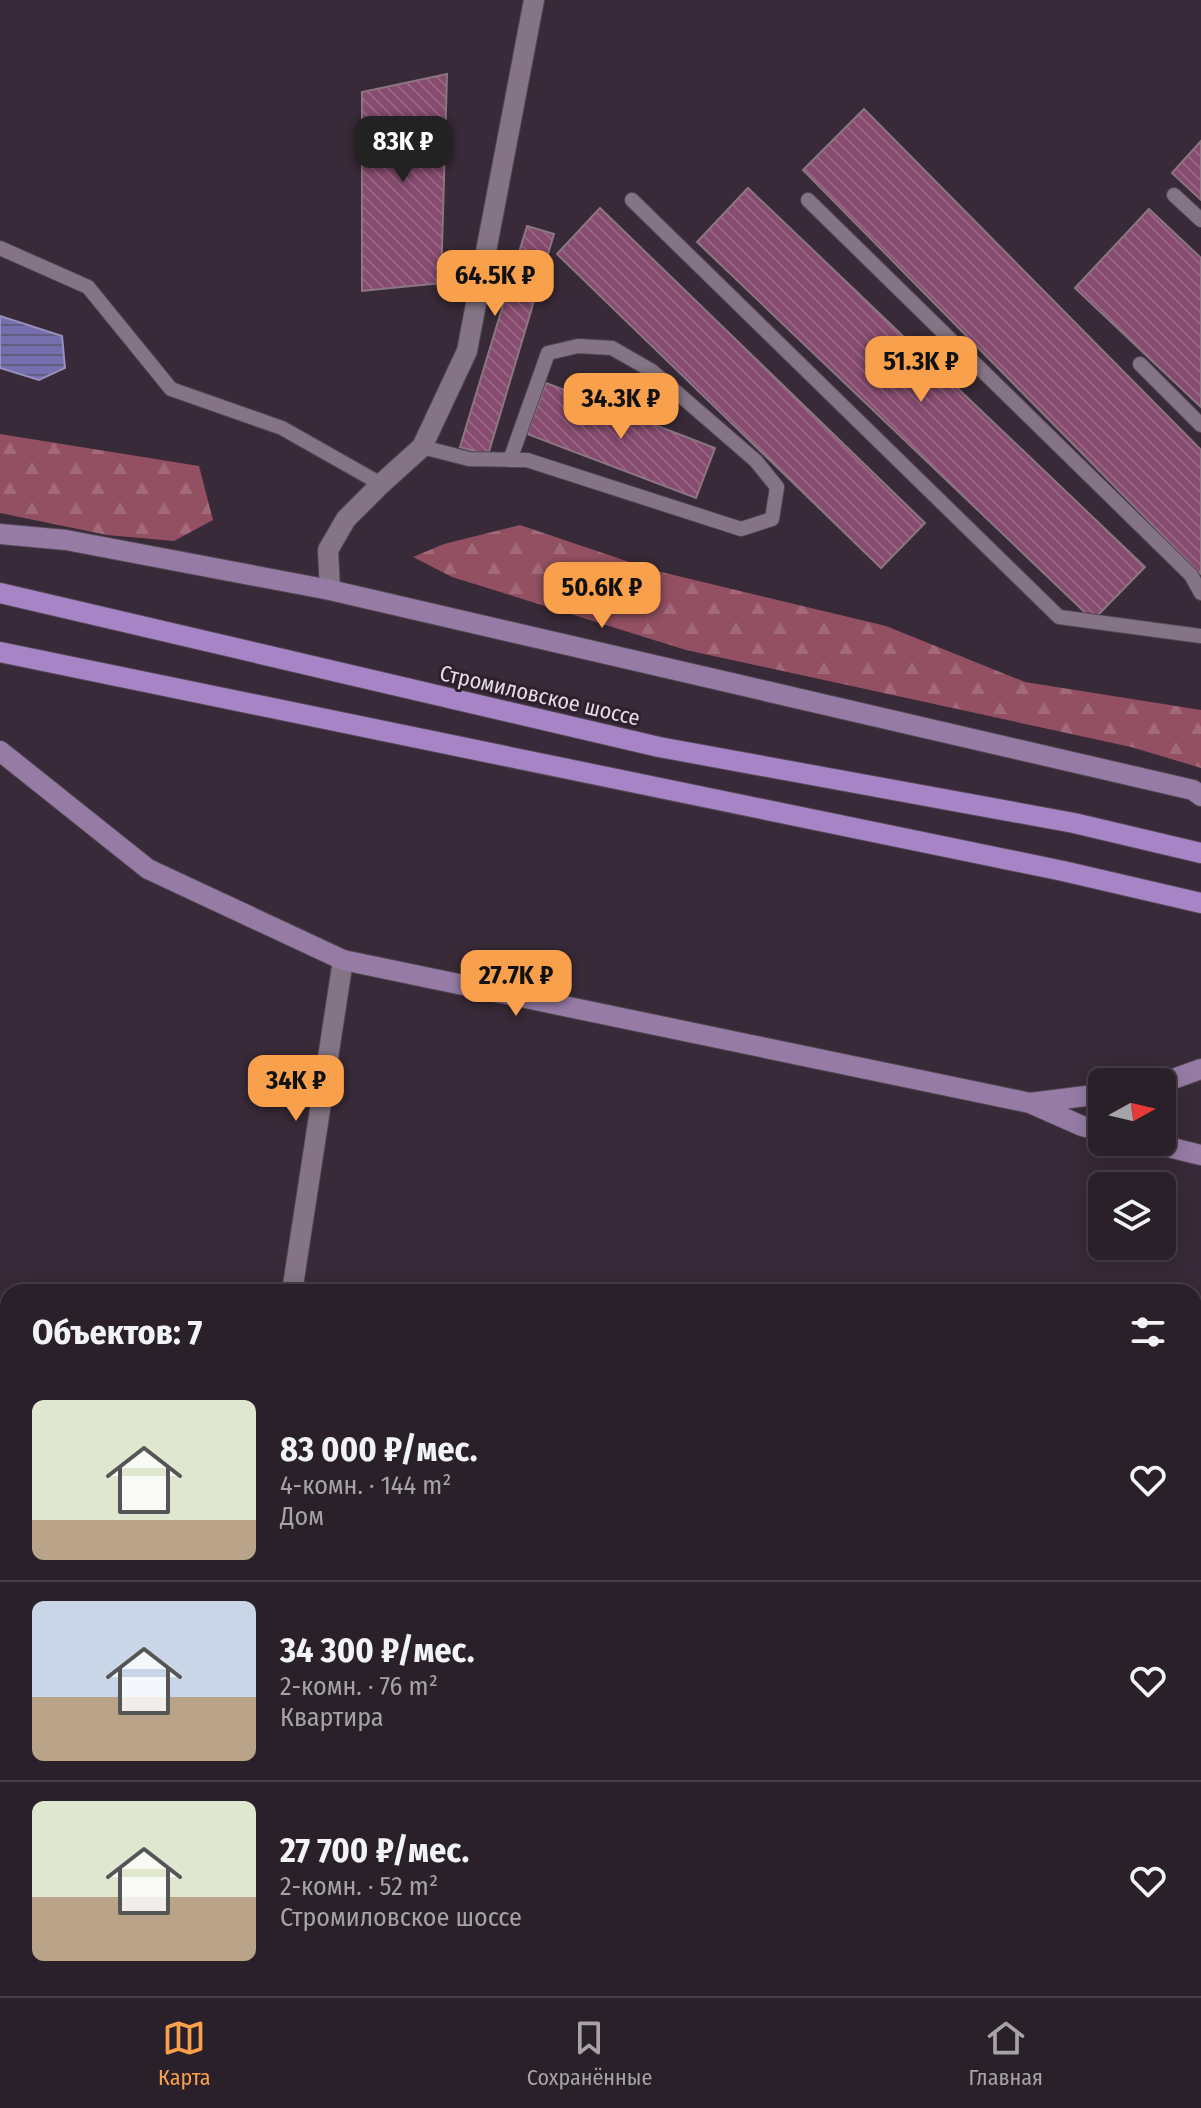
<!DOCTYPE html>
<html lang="ru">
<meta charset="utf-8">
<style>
body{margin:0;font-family:"Fira Sans Condensed",sans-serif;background:#362d36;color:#f1f3f6;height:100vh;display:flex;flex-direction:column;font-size:30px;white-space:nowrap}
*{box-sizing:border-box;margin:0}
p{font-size:26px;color:#a5a3a8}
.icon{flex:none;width:44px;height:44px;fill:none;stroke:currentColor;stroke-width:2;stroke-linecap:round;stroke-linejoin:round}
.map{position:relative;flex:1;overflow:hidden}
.details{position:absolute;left:0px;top:1284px;width:1202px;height:712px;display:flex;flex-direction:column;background:#2a202a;border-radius:24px 24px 0 0;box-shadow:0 4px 20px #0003,0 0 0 2px #463e47}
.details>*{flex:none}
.needle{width:52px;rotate:82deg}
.fabs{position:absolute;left:1088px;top:1068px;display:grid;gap:16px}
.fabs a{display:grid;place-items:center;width:88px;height:88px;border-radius:12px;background:#2a202a;box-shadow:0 4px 20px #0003,0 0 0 2px #463e47;font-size:40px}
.price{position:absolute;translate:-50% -68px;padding:0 18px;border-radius:16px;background:#f9a04c;color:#111;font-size:26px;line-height:52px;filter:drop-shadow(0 2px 4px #0008)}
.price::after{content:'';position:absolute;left:50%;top:48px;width:24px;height:18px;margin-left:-12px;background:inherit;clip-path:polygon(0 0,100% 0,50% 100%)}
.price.current{background:#222;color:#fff}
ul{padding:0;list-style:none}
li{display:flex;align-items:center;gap:24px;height:200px;padding:0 32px}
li+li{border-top:2px solid #463e47}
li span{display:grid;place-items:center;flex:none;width:224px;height:160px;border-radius:12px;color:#555}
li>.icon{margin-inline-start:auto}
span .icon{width:96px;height:96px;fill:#fffc;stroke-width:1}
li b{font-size:34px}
h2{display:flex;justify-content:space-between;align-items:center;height:96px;padding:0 32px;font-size:34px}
.tabs{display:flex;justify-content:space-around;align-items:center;height:112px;border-top:2px solid #463e47;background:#2a202a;font-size:22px;color:#a5a3a8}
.tabs a{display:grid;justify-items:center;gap:4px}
.tabs .current{color:#f9a04c}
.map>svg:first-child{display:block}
.forest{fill:url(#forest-firs)}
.water{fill:url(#water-rules);stroke:#9790be;stroke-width:2}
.building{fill:url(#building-back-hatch);stroke:#8b7681;stroke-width:2}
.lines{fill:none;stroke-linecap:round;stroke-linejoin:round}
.lane-casing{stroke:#524753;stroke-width:16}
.street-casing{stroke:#524753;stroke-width:22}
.secondary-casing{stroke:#524753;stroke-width:22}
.primary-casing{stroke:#524753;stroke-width:22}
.lane{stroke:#847485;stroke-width:14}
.street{stroke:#847485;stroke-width:20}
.secondary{stroke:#967ca5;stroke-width:20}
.primary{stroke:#a784c5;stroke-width:20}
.labels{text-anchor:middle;stroke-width:6;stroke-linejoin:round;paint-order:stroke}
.street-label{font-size:22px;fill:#e5dce5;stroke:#2e202e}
</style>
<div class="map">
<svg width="1201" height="1996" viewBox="0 0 1201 1996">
<defs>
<pattern id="forest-firs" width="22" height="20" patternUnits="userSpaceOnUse" patternTransform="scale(2)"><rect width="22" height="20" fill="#935062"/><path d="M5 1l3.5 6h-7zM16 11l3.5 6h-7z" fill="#a26978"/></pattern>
<pattern id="water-rules" width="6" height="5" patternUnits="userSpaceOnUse" patternTransform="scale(2)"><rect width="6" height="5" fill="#7570ad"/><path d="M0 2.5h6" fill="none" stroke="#625e83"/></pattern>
<pattern id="building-back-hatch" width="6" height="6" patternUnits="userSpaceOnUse" patternTransform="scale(2)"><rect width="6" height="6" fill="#864b6e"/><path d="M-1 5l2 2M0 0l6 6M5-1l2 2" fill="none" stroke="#976483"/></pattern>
</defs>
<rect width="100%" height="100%" fill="#382a38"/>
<!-- forest -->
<path class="forest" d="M0,434L199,466L213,520L174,541L107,535L0,513Z
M520,525L653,570L886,626L1025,682L1201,710V768L1131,747L686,650L452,577L413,557L444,544Z"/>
<!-- water -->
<path class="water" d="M0,316L62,336L65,368L39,380L0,368Z
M503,1988H670V1996H503Z"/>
<!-- building -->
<path class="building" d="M447,74L441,283L362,291V92Z
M864,109L1201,450V574L803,170Z
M1201,141V200L1172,173Z
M748,188L1145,567L1093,620L697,242Z
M600,208L925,523L881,568L557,254Z
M1149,209L1201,258V407L1075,288Z
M527,226L554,234L488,455L460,447Z
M546,383L715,448L696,498L527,434Z"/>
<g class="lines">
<!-- lane casing -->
<g class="lane-casing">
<path id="lane" d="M1174,195L1201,220
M632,200L1059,617L1201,636
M808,200L1191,575L1201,593
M0,248L88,287L171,389L282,428L381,484
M1140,364L1201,425
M422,447L469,459L527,460L741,529L772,519L777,487L756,461L652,371L612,348L578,346L548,353L510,460"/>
</g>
<!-- street casing -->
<g class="street-casing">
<path id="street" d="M330,590L328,550L346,519L381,484L422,447L467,351L534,0
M292,1292L343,960
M183,1996L185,1988"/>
</g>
<!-- secondary casing -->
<g class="secondary-casing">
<path id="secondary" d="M0,534L66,540L330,590L1193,790L1201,796
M0,751L148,869L343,960L1030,1103L1082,1126L1102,1131
M1162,1083L1201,1069
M1030,1103L1102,1094
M1148,1142L1201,1155"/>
</g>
<!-- primary casing -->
<g class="primary-casing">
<path id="primary" d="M0,593L659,747L1074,823L1201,853
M0,652L1063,871L1201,903"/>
</g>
<!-- lane -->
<use href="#lane" class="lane"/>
<!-- street -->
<use href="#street" class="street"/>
<!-- secondary -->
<use href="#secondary" class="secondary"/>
<!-- primary -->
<use href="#primary" class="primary"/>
</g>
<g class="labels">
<!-- street labels -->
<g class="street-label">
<text transform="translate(540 695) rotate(13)" y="8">Стромиловское шоссе</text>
</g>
</g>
</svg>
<div class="fabs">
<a><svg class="needle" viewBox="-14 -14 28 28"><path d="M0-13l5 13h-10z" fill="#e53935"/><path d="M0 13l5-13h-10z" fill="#a5a3a8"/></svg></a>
<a><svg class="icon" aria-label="layers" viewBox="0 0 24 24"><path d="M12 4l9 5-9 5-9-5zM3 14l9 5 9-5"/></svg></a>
</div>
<b class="price current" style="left:403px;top:184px">83K ₽</b>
<b class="price" style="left:495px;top:318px">64.5K ₽</b>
<b class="price" style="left:921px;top:404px">51.3K ₽</b>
<b class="price" style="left:621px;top:441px">34.3K ₽</b>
<b class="price" style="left:602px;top:630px">50.6K ₽</b>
<b class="price" style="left:516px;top:1018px">27.7K ₽</b>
<b class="price" style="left:296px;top:1123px">34K ₽</b>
<section class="details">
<h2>Объектов: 7<svg class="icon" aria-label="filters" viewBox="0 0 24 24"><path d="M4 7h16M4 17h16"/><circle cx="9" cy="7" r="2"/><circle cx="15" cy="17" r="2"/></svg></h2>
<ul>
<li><span style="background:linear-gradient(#dfe7d0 75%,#b9a48a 0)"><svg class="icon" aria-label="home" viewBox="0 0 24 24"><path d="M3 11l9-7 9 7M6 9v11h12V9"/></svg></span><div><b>83 000 ₽/мес.</b><p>4-комн. · 144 m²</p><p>Дом</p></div><svg class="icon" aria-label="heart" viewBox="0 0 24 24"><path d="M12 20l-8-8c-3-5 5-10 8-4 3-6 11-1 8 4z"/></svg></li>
<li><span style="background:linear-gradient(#c9d6e8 60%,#b9a48a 0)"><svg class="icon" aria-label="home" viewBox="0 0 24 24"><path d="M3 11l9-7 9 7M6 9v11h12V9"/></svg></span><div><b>34 300 ₽/мес.</b><p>2-комн. · 76 m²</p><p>Квартира</p></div><svg class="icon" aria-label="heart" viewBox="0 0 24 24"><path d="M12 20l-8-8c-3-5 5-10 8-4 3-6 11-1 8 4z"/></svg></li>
<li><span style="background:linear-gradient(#dfe7d0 60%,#b9a48a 0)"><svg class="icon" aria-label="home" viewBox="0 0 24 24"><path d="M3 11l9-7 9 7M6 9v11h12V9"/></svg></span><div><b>27 700 ₽/мес.</b><p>2-комн. · 52 m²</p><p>Стромиловское шоссе</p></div><svg class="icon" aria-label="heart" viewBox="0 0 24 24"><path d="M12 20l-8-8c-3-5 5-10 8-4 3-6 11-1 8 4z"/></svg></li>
</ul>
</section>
</div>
<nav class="tabs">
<a class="current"><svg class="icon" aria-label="map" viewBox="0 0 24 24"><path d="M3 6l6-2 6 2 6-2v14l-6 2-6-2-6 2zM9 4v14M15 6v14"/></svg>Карта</a>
<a><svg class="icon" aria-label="saved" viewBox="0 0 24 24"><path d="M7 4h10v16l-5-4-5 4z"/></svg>Сохранённые</a>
<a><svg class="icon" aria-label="home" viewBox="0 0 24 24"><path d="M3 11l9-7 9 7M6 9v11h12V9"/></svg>Главная</a>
</nav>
